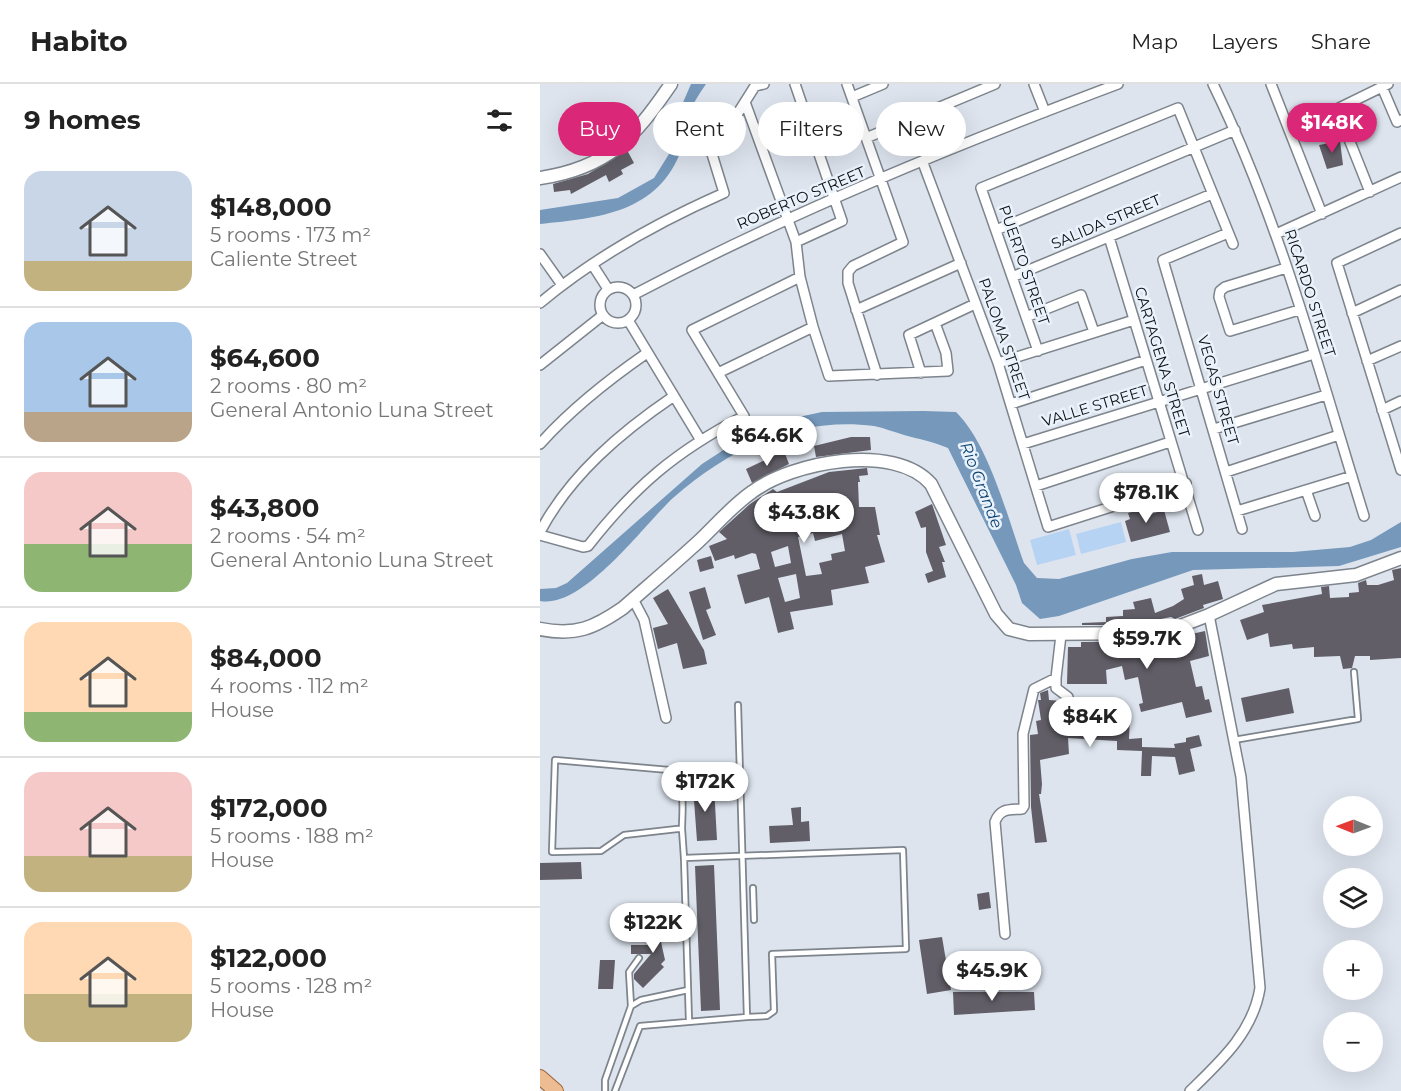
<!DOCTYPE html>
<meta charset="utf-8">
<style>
body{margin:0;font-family:Montserrat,sans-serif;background:#f6f6f6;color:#222;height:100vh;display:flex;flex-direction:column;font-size:22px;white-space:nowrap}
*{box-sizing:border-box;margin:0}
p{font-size:20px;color:#767676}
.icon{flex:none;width:33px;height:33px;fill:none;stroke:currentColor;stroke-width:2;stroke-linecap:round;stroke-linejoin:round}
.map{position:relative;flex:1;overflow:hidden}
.details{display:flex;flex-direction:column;background:#fff;width:540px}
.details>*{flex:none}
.top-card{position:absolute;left:18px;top:18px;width:570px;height:54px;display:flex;gap:12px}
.needle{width:39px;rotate:271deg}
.buttons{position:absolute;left:783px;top:712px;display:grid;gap:12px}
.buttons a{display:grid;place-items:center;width:60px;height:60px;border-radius:50%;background:#fff;box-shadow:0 6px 24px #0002;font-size:30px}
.price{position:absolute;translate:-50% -51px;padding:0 14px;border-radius:21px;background:#fff;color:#222;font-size:20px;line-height:39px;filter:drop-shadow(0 2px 3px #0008)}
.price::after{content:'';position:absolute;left:50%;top:36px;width:18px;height:14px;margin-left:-9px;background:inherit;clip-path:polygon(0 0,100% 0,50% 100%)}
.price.selected{background:#db2777;color:#fff}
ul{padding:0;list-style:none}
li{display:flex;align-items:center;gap:18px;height:150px;padding:0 24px}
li+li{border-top:2px solid #e0e0e0}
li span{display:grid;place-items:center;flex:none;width:168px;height:120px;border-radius:18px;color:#555}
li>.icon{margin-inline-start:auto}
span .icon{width:72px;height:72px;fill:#fffc;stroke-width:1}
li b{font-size:26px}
h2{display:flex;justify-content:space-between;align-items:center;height:72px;padding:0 24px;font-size:26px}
.pill{padding:0 21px;border-radius:27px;background:#fff;box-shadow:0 6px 24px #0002;font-size:21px;line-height:54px}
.pill.selected{background:#db2777;color:#fff}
header{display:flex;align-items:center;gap:36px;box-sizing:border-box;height:84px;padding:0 30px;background:#fff;border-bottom:2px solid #e0e0e0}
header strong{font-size:28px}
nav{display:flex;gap:33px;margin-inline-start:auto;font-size:21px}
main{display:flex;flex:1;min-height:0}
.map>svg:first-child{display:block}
.green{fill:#b7d3f4}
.water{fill:#7598bb}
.building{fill:#615e67;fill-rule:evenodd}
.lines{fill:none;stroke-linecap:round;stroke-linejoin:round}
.lane-casing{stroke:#7d848c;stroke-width:8}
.street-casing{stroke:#7d848c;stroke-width:12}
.secondary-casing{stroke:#7d848c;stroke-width:15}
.primary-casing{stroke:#986337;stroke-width:16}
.lane{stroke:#fff;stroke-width:4.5}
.street{stroke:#fff;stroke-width:9}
.secondary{stroke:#fff;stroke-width:12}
.primary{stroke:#eebc92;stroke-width:14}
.labels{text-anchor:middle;stroke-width:5;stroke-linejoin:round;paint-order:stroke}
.street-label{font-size:15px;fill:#0d1013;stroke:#eaf2fb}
.water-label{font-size:16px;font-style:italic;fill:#0d4371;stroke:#eaf2fb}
</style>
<header>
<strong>Habito</strong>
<nav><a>Map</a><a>Layers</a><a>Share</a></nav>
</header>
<main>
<section class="details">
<h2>9 homes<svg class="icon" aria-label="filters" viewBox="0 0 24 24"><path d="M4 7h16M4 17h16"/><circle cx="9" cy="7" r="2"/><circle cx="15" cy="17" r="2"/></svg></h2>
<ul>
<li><span style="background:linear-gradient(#c9d6e8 75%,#c2b280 0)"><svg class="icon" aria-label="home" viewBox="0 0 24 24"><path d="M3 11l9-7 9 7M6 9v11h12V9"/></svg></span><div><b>$148,000</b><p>5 rooms · 173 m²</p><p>Caliente Street</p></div></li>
<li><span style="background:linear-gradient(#a9c7e8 75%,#b9a48a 0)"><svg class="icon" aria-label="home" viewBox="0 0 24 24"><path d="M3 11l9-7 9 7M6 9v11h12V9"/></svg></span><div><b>$64,600</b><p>2 rooms · 80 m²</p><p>General Antonio Luna Street</p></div></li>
<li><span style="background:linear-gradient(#f6c9c9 60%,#8fb573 0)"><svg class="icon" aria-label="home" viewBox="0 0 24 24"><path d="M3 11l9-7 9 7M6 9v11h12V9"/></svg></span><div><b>$43,800</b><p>2 rooms · 54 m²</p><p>General Antonio Luna Street</p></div></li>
<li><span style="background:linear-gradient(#ffd9b3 75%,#8fb573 0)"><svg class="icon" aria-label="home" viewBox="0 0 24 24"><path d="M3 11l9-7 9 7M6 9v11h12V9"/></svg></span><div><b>$84,000</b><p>4 rooms · 112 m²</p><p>House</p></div></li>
<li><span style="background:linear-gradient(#f6c9c9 70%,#c2b280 0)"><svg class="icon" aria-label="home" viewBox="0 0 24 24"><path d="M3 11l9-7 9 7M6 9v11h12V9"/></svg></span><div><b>$172,000</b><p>5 rooms · 188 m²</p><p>House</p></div></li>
<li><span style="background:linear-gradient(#ffd9b3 60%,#c2b280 0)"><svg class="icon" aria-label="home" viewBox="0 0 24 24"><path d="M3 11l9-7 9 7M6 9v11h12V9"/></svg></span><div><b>$122,000</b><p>5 rooms · 128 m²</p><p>House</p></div></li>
</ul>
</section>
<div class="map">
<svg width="861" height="1007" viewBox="0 0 861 1007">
<rect width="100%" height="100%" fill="#dde4ee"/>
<!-- green -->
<path class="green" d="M581,438L586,458L541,470L536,450Z
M529,445L536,471L497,481L490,456Z"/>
<!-- water -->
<path class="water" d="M151,0H166C157,13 149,26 145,41C143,49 145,57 142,64C119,129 59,134 0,140V126L78,114L114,94L129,70L125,61L128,53Z
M384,327L416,328C449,360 468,435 484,479L497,494L519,495L592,475L632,468H753L810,463L831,456L861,438V463L799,482L653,486L519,532L500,535L482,519L476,501L408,364C394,358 379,355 364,351C354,348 344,344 334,342C258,332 188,365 133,414C103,442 43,525 0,517V505L16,504L27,499L162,380L205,352L249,335L282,328Z"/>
<!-- building -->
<path class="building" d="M800,57L803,81L787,85L779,61Z
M87,66L94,79L81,86L83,90L69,98L66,91L31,110L30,106L14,108L13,100L48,90Z
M311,353H330L331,366L276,373L274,362Z
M244,367L249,380L212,399L206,385Z
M327,384L328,391L319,392L320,398H318L319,423H335L340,451H337L345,478L325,483L329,499L291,506L293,521L250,528L254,545L238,549L229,513L205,520L197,491L220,485L216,470L212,469L195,475L194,471L175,477L169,462L187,455L179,448L210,420L233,405L237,408L289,388ZM273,449L275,457L302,450L305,467L291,470L292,476L279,479L282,490L266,492L258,453ZM248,462L251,479L235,483L231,468ZM256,490L260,514L245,518L238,494Z
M392,420L406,461L399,463L405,478H402L406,493L388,499L385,490L393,487L386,468V443L381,444L375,428Z
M610,423L611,430L624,426L630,448L591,458L585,437L590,435L588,429Z
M171,472L174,484L160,488L157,476Z
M861,484V574L830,576V572H815L812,584L803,585L800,572L774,573V563L753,565L752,560L730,563L728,549L707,556L700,536L724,528L722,521L782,510L781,503L789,502L790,514L809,513V509L819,508L818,499L826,496L827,501H838L854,496L852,486Z
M662,490L664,501L678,497L683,515L663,521L664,524L635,535L631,533L591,541H542V539L566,538V533L583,532V526L595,525L593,518L611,514L615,529L633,522L644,515L641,505L654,501L652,492Z
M165,503L171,524L166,526L176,551L163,556L149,508Z
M128,505L164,566L167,580L143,585L137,559L118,565L113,544L128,540L113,514Z
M665,547L669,572L650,577L656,603L662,602L665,616L669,615L672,628L646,634L642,618L601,628L599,620L603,619L598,593L585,596L582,582L566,586L567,600H527L528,563H541V558L615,557V561L639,556L638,552L647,548V551Z
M749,604L754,629L706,638L701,614Z
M508,606L509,616L522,617L524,644L529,649L537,645L535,614L541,613L545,644L560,645V632H590L589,655L602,654V663L635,664L634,660L646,658V654L659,651L662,662L650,665L655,687L639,691L635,673L612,672L611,692H601L602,667L577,666V657L528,654L529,670L500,676L502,700L501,710H499L507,758L495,759L491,723L490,651L498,650L496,637L501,636L498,616H501L500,609Z
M174,702L177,756L157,757L153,703Z
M261,723V738L269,737L270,757L230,759L229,742L253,741L251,724Z
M41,778L42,795L0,796V779Z
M174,781L180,926L161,927L155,782Z
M449,808L451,824L439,826L437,810Z
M135,839L136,856L121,858L125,876L121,880L124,883L103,904L94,895V890L111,870H91V861H110V845H124L123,840Z
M402,853L411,906L387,910L379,856Z
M60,876H75L73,905H58Z
M413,908H494L495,926L414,931Z"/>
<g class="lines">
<!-- lane casing -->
<g class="lane-casing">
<path id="lane" d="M694,656L818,635L814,588
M142,745C142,725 147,698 129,686L15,676L12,768L61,767L84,751L137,745H142L144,774
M213,804L214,836
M91,922L89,888L99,874
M149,937L144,774L363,766L366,865L232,870L234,927L227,932L207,933
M65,1007V996L91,922L101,916L148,906
M75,1007L100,942L207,933L198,621"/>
</g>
<!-- street casing -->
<g class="street-casing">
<path id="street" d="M255,0L302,137L256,158
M307,0L363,158L313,182L308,188V199L337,291
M494,0L505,28
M673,0C740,137 779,287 824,432
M731,0L782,130
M842,3L857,38L861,36
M312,13L343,0
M205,18L256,158L260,193L273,243L289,292L408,287L406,269L395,239
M326,54L455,0
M383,79L458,279L508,443L646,399
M830,108L797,25L848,0
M456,146L695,46
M688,149L623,176L702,445
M861,149L797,179L861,386
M736,150L861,93
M569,153L658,446
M0,170L22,201
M52,180L68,205
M746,184L685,203L680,207L679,213L690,247L759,226
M472,193L672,110
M60 221a18 18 0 1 1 36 0a18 18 0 1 1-36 0Z
M93,211C249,129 413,62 578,0
M0,219C55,173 118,138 184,109L172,70L215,2L224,0
M316,226L421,179
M812,229L861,206
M486,233L541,211L554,248
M88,236L160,355
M498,267L441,104L638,24L693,160
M827,277L861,262
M458,279L594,236
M0,281L63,231
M178,289L273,243
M381,289L369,251L435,220
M471,320L606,276
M842,326L861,317
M674,345L786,311
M0,360C32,324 68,296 107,269
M483,360L774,270
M686,388L799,351
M496,402L630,358
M766,406L775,432
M697,427L812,392
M0,448C30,391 81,348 134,312
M0,451L43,463L48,462C95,402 136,367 204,332L152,246L260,193
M93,515L104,536L126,634
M516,594V604L528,613L531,643
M465,850L455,738C460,724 469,726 482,725L484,722L483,650L494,605L516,594L521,551
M650,1007C681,977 713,948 720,904L701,693L669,531"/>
</g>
<!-- secondary casing -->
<g class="secondary-casing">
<path id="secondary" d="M0,94C68,84 94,54 131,0
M0,545C36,552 54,544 83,524C108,502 134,480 158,458C176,441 192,422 212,408C252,378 354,358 391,400L456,530L469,545L489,550L607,549L635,544L669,531L736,500L816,491L861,474"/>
</g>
<!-- primary casing -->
<g class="primary-casing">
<path id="primary" d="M0,993L16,1007"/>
</g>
<!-- lane -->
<use href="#lane" class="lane"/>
<!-- street -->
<use href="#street" class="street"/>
<!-- secondary -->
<use href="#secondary" class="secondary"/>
<!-- primary -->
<use href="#primary" class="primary"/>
</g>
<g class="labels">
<!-- street labels -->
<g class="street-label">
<text transform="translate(261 114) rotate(-23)" y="5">ROBERTO STREET</text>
<text transform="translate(566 138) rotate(-23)" y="5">SALIDA STREET</text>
<text transform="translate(484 181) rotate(71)" y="5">PUERTO STREET</text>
<text transform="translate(770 209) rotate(72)" y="5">RICARDO STREET</text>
<text transform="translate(464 255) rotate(71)" y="5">PALOMA STREET</text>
<text transform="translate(622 278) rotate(73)" y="5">CARTAGENA STREET</text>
<text transform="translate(678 306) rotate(74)" y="5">VEGAS STREET</text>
<text transform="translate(555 322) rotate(-17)" y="5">VALLE STREET</text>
</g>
<!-- water labels -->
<g class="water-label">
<text transform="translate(442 401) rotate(69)" y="6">Rio Grande</text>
</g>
</g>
</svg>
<div class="buttons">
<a><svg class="needle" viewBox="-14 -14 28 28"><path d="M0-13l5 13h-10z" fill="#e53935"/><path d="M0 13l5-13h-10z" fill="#767676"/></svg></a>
<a><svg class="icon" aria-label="layers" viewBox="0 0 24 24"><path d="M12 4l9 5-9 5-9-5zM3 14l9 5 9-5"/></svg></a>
<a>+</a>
<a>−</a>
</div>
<b class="price selected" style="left:792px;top:70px">$148K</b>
<b class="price" style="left:227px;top:383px">$64.6K</b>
<b class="price" style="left:606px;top:440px">$78.1K</b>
<b class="price" style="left:264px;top:460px">$43.8K</b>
<b class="price" style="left:607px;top:586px">$59.7K</b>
<b class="price" style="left:550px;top:664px">$84K</b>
<b class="price" style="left:165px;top:729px">$172K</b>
<b class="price" style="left:113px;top:870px">$122K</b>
<b class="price" style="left:452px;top:918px">$45.9K</b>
<div class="top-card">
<a class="pill selected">Buy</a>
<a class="pill">Rent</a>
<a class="pill">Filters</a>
<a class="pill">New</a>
</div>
</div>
</main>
